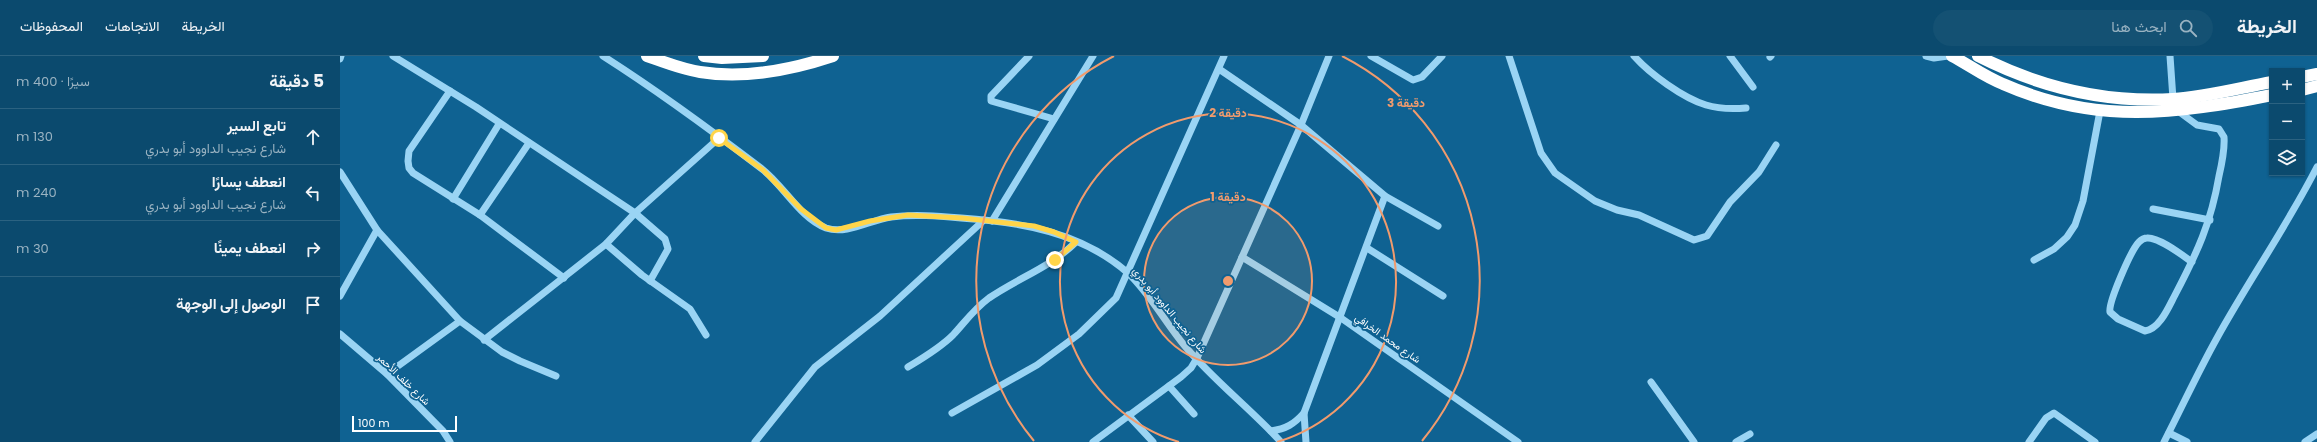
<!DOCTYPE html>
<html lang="ar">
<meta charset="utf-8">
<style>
:root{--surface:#0b4a6e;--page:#145173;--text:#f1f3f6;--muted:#9ab3c2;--line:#2b6281}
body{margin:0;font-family:Poppins,Vazirmatn,sans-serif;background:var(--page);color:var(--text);direction:rtl}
.controls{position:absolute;right:12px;top:12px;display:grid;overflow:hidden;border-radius:0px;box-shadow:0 1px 3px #0004}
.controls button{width:36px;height:36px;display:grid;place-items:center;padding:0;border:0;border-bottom:1px solid var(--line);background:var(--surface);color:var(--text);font:20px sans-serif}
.scale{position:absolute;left:12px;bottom:10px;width:105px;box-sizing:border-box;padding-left:4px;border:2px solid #fff;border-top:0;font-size:11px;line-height:14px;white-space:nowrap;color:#fff;-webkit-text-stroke:3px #0f6292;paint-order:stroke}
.stop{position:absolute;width:12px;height:12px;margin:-9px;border:3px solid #ffd54a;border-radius:50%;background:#fff}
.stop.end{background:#ffd54a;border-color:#fff;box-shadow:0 1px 4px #0008}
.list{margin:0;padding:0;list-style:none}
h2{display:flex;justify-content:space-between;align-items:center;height:52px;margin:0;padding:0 16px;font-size:17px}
h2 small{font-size:13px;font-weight:400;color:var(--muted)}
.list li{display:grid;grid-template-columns:26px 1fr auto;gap:12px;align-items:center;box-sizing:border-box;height:56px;padding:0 16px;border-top:1px solid var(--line)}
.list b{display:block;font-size:15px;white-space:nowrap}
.list p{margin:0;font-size:13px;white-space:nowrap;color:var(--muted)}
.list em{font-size:13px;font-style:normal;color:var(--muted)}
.icon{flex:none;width:22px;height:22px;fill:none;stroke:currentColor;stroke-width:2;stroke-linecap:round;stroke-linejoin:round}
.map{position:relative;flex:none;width:1977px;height:386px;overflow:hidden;direction:ltr}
header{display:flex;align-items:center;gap:24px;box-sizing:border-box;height:56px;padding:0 20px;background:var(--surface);border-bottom:1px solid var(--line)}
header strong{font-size:19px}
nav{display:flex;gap:22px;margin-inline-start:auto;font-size:14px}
.search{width:280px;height:36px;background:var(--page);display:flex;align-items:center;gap:10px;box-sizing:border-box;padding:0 14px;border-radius:22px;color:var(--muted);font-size:15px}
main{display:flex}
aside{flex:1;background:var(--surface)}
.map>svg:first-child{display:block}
</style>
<header>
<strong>الخريطة</strong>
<div class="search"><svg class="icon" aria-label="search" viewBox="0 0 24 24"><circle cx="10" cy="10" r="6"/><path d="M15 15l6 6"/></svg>ابحث هنا</div>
<nav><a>الخريطة</a><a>الاتجاهات</a><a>المحفوظات</a></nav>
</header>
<main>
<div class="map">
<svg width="1977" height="386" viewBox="0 0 1977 386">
<rect width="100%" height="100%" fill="#0f6292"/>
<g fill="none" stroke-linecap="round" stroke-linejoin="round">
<g stroke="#9ad4f4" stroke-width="7">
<path d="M53,0L136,51L295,157L325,183L328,193L310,225"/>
<path d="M263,0C318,35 371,74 422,113C444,130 460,162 486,172C507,179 530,164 551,161C574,158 598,160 621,162C681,166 741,176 788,217C810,238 825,266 844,289C873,324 910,352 941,386"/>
<path d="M689,0L651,40V45L714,63"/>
<path d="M1031,0L1073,24L1082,21L1102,0"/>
<path d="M1169,0L1201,97L1215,117L1255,145L1277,154L1299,159L1354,184L1367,180L1390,146L1419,116L1436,89"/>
<path d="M1294,0C1310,18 1343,42 1366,49C1379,53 1393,53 1406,52"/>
<path d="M1390,0L1413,31"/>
<path d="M1586,0L1594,2L1608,0"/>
<path d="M1830,0L1833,43"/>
<path d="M1430,1L1431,0"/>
<path d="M0,3L1,0"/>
<path d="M879,13L961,69L1045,140L1098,170"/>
<path d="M110,35L69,95L68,105L69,112L73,117L140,159L224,222"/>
<path d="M1838,55L1857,69L1879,73L1884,81C1885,94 1882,107 1879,120C1871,167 1857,197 1835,239C1829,250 1820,273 1805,275L1778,263L1770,256C1768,247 1791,194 1799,186C1801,184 1804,182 1807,182C1819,181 1842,199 1852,206"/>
<path d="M0,116L37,174L120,265L162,296L180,305L216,320"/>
<path d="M113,143L159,68"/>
<path d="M1813,153L1870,164"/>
<path d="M140,159L189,87"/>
<path d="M652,165L753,0"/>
<path d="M266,188L302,219L350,253L366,279"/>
<path d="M1027,192L1103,240"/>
<path d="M902,201L1001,262L1178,386"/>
<path d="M1694,204L1714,193L1727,181L1735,169L1743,145L1760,55"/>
<path d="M0,240L37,174"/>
<path d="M0,278L47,318L103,375L110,386"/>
<path d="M144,284L266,188L295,157L379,82"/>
<path d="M568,311C583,302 600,292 613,279C625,266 634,253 649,242C678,222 711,211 736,186"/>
<path d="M47,318L120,265"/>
<path d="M1311,326L1354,386"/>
<path d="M829,330L854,358"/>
<path d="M612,357L697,309L739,278L776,242L884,0"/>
<path d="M788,359L813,386"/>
<path d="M931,375C946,373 954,368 964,357"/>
<path d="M1829,377L1847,386"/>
<path d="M415,386L475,311L540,260L644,164"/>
<path d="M753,386L841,321L851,312L857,302L961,69L989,0"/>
<path d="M966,386L964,357L1045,140"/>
<path d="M1396,386L1410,378"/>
<path d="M1689,386L1706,362L1714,357L1755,386"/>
<path d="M1824,386C1842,351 1858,316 1877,282C1909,224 1947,170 1977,111"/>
<path d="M1965,386L1977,378"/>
</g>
<g stroke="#fff" stroke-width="12">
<path d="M307,0C324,6 341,13 360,16C403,23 451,14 493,0"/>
<path d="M364,0L382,2L423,0"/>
<path d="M1612,0C1629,9 1645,21 1663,28C1756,69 1836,58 1932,39"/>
<path d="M1638,0C1699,31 1764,47 1833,43C1866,41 1899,32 1932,26"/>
<path d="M1962,21L1977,18"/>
<path d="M1962,34L1977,30"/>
</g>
</g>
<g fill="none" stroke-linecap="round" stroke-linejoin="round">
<path stroke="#ffd54a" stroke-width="5" d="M379,82L423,114L461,153L486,172L496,174L530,165L568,159L622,162L694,170L714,176L736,186L715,204"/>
</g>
<circle cx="888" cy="225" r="84" fill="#f19b6d" fill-opacity=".12"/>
<g fill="none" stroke="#f19b6d" stroke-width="2">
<circle cx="888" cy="225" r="84"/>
<path d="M839 386A168 168 0 1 1 937 386"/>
<path d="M694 385A252 252 0 0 1 774 0M1002 0A252 252 0 0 1 1082 385"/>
</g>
<g text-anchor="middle" stroke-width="3.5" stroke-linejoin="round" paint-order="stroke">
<g font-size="10" fill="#fff" stroke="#0f6292">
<text transform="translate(830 254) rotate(50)" y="4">شارع نجيب الداوود أبو بدري</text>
<text transform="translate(1048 282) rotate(35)" y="4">شارع محمد الخرافي</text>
<text transform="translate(64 323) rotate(44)" y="4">شارع خلف الأحمر</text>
</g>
</g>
<circle cx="888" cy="225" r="6" fill="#f19b6d" stroke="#0f6292" stroke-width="2"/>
<g font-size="12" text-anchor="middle" font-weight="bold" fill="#f19b6d" stroke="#0f6292" stroke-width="3.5" stroke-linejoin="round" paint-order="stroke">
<text x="1066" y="51">3 دقيقة</text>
<text x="888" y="61">2 دقيقة</text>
<text x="888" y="145">1 دقيقة</text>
</g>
</svg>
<div class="controls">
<button>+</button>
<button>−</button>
<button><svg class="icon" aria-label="layers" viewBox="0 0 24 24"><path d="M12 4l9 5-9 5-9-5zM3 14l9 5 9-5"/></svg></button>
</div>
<div class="scale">100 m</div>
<div class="stop" style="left:379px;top:82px"></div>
<div class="stop end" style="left:715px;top:204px"></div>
</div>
<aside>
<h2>5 دقيقة<small>سيرًا · 400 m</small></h2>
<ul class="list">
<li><svg class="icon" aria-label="ahead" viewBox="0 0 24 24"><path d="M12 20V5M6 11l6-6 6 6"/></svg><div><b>تابع السير</b><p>شارع نجيب الداوود أبو بدري</p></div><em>130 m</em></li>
<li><svg class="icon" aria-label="left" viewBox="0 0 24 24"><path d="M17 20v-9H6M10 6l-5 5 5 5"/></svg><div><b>انعطف يسارًا</b><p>شارع نجيب الداوود أبو بدري</p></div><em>240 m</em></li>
<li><svg class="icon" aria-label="right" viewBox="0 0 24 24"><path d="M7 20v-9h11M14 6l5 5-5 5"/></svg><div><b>انعطف يمينًا</b></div><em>30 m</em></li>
<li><svg class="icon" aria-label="arrive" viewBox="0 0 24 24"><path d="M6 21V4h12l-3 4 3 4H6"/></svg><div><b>الوصول إلى الوجهة</b></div></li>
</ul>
</aside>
</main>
